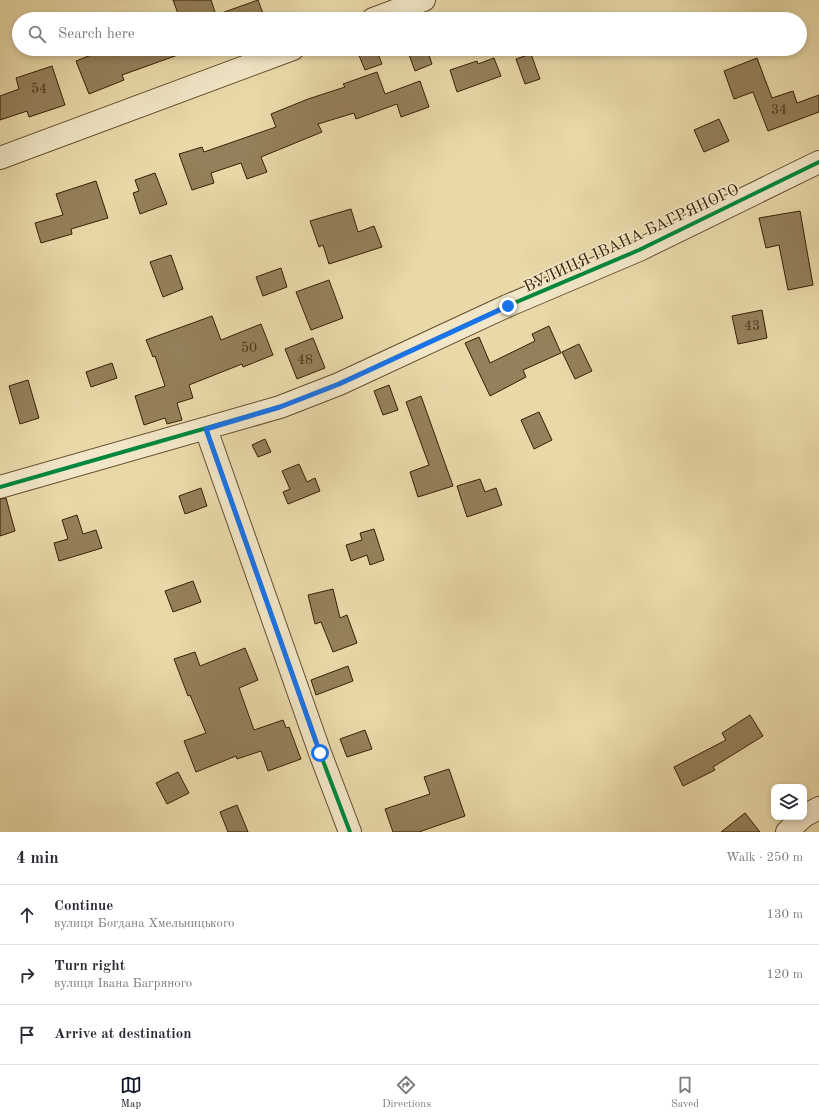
<!DOCTYPE html>
<meta charset="utf-8">
<style>
:root{--surface:#fff;--page:#f7f7f7;--text:#2b2b33;--muted:#7c7c81;--line:#e1e1e2;--accent:#111827}
body{margin:0;font-family:"Old Standard TT",serif;background:var(--page);color:var(--text)}
.controls{position:absolute;right:12px;bottom:12px;display:grid;overflow:hidden;border-radius:8px;box-shadow:0 2px 6px #0003}
.controls button{width:36px;height:36px;display:grid;place-items:center;padding:0;border:0;border-bottom:1px solid var(--line);background:var(--surface);color:var(--text);font:20px sans-serif}
.stop{position:absolute;width:12px;height:12px;margin:-9px;border:3px solid #1a73e8;border-radius:50%;background:#fff}
.stop.end{background:#1a73e8;border-color:#fff;box-shadow:0 1px 4px #0008}
.list{margin:0;padding:0;list-style:none}
h2{display:flex;justify-content:space-between;align-items:center;height:52px;margin:0;padding:0 16px;font-size:17px}
h2 small{font-size:13px;font-weight:400;color:var(--muted)}
.list li{display:grid;grid-template-columns:26px 1fr auto;gap:12px;align-items:center;box-sizing:border-box;height:60px;padding:0 16px;border-top:1px solid var(--line)}
.list b{display:block;font-size:15px;white-space:nowrap}
.list p{margin:0;font-size:13px;white-space:nowrap;color:var(--muted)}
.list em{font-size:13px;font-style:normal;color:var(--muted)}
.icon{flex:none;width:22px;height:22px;fill:none;stroke:currentColor;stroke-width:2;stroke-linecap:round;stroke-linejoin:round}
.map{position:relative;flex:none;width:819px;height:832px;overflow:hidden}
.search{position:absolute;background:var(--surface);box-shadow:0 2px 6px #0003;left:12px;right:12px;top:12px;height:44px;display:flex;align-items:center;gap:10px;box-sizing:border-box;padding:0 14px;border-radius:22px;color:var(--muted);font-size:15px}
.sheet{height:232px;background:var(--surface)}
nav{display:flex;justify-content:space-around;align-items:center;box-sizing:border-box;height:56px;border-top:1px solid var(--line);background:var(--surface);font-size:11px;color:var(--muted)}
nav a{display:grid;justify-items:center;gap:2px}
nav .on{color:var(--accent)}
.map>svg:first-child{display:block}
</style>
<div class="map">
<svg width="819" height="832" viewBox="0 0 819 832">
<rect width="100%" height="100%" fill="#e9d9a9"/>
<filter id="stains"><feTurbulence type="fractalNoise" baseFrequency=".005" numOctaves="4"/><feColorMatrix values="0 0 0 0 .2 0 0 0 0 .09 0 0 0 0 .02 0 0 0 .5 -.17"/></filter>
<radialGradient id="worn" r=".72"><stop offset=".6" stop-color="#630" stop-opacity="0"/><stop offset="1" stop-color="#630" stop-opacity=".3"/></radialGradient>
<g fill="#94805a" stroke="#371f04">
<path d="M173,0H211L216,15L258,0L265,19H180Z"/>
<path d="M106,49H188L189,51L122,75L124,80L89,94L76,61Z"/>
<path d="M369,49H376L382,64L365,70L358,53Z"/>
<path d="M407,49H427L432,64L415,71Z"/>
<path d="M531,54L540,79L525,84L516,59Z"/>
<path d="M494,58L501,76L457,92L450,70L477,61L478,64Z"/>
<path d="M757,58L772,98L793,91L797,103L819,95V112L768,131L753,92L734,99L724,71Z"/>
<path d="M52,66L65,105L29,117L27,111L0,120V96L19,89L16,78Z"/>
<path d="M377,72L385,94L420,81L429,107L401,117L397,104L356,119L354,113L318,124L322,132L261,157L267,172L247,179L241,163L211,173L214,183L192,190L179,154L202,147L204,152L276,127L271,114L308,99L345,87L343,84Z"/>
<path d="M719,119L729,141L704,152L694,130Z"/>
<path d="M155,173L167,204L140,214L133,193L139,191L135,180Z"/>
<path d="M96,181L108,218L71,229L72,234L41,243L35,223L63,215L56,194Z"/>
<path d="M351,209L358,232L374,226L382,247L329,264L323,245L319,247L310,221Z"/>
<path d="M800,211L813,285L788,290L779,245L766,248L759,218Z"/>
<path d="M171,255L183,289L163,297L150,262Z"/>
<path d="M281,268L287,287L263,296L256,277Z"/>
<path d="M329,280L343,318L311,330L296,292Z"/>
<path d="M762,310L767,338L738,344L732,316Z"/>
<path d="M212,316L221,340L261,324L273,355L243,367L242,364L189,385L193,398L177,403L182,420L167,424L165,418L144,425L135,396L165,386L155,356L153,357L146,340Z"/>
<path d="M549,326L561,353L523,370L526,377L490,396L465,343L479,337L490,363L535,341L532,334Z"/>
<path d="M313,338L325,368L297,379L285,349Z"/>
<path d="M579,344L592,371L575,379L562,352Z"/>
<path d="M112,363L117,378L91,387L86,372Z"/>
<path d="M28,380L39,418L20,424L9,386Z"/>
<path d="M389,385L398,410L383,415L374,391Z"/>
<path d="M421,396L453,486L418,497L410,472L429,465L406,402Z"/>
<path d="M539,412L552,440L534,449L521,420Z"/>
<path d="M265,439L271,452L258,457L252,445Z"/>
<path d="M299,464L307,482L315,478L320,491L288,504L283,492L290,489L282,471Z"/>
<path d="M480,479L485,492L496,488L502,505L467,517L457,486Z"/>
<path d="M201,488L207,506L185,514L179,496Z"/>
<path d="M6,498L15,531L0,536V499Z"/>
<path d="M77,515L83,534L96,530L102,548L59,561L54,543L68,539L62,520Z"/>
<path d="M374,529L384,560L370,565L367,555L351,561L346,545L362,540L360,533Z"/>
<path d="M193,581L201,602L173,612L165,591Z"/>
<path d="M333,589L340,618L347,615L357,643L333,652L321,622L315,624L308,595Z"/>
<path d="M245,648L258,680L239,688L254,730L283,720L286,728L289,727L301,759L268,771L261,751L237,759L236,756L196,772L184,741L206,733L190,695L188,696L174,659L195,652L200,666Z"/>
<path d="M348,666L353,681L316,695L311,680Z"/>
<path d="M750,715L763,736L713,767L715,770L683,786L674,767L726,740L722,733Z"/>
<path d="M365,730L372,749L347,757L340,739Z"/>
<path d="M449,769L465,816L419,832H393L385,809L430,794L424,777Z"/>
<path d="M178,772L189,793L167,804L156,783Z"/>
<path d="M237,805L248,832H228L220,812Z"/>
<path d="M745,813L760,832H721Z"/>
</g>
<g fill="none" stroke-linecap="round" stroke-linejoin="round">
<defs>
<g id="minor">
<path d="M373,19L424,0"/>
<path d="M0,158L293,49"/>
<path d="M206,429L320,753L350,832"/>
<path d="M0,487L280,407L339,384L507,306L639,250L819,162"/>
<path d="M804,816L819,808"/>
<path d="M787,832L803,817"/>
</g>
</defs>
<use href="#minor" stroke="#644e2d" stroke-width="24"/>
<use href="#minor" stroke="#f1e6c7" stroke-width="22"/>
<defs>
<g id="cycleway">
<path d="M206,429L320,753L350,832"/>
<path d="M0,487L280,407L339,384L507,306L639,250L819,162"/>
</g>
</defs>
<use href="#cycleway" stroke="#f1e6c7" stroke-width="6"/>
<use href="#cycleway" stroke="#00873e" stroke-width="4"/>
</g>
<g fill="none" stroke-linecap="round" stroke-linejoin="round">
<path stroke="#1a73e8" stroke-width="5" d="M320,753L206,429L280,407L339,384L508,306"/>
</g>
<g text-anchor="middle" stroke-width="3.5" stroke-linejoin="round" paint-order="stroke">
<g font-size="14" fill="#4e371a">
<text x="39" y="93">54</text>
<text x="779" y="114">34</text>
<text x="752" y="330">43</text>
<text x="249" y="352">50</text>
<text x="305" y="364">48</text>
</g>
<g font-size="16" fill="#371f04" stroke="#f1e6c7">
<text transform="translate(631 237) rotate(-25)" y="6">ВУЛИЦЯ ІВАНА БАГРЯНОГО</text>
</g>
</g>
<rect width="100%" height="100%" filter="url(#stains)"/>
<rect width="100%" height="100%" fill="url(#worn)"/>
</svg>
<div class="controls">
<button><svg class="icon" aria-label="layers" viewBox="0 0 24 24"><path d="M12 4l9 5-9 5-9-5zM3 14l9 5 9-5"/></svg></button>
</div>
<div class="stop" style="left:320px;top:753px"></div>
<div class="stop end" style="left:508px;top:306px"></div>
<div class="search"><svg class="icon" aria-label="search" viewBox="0 0 24 24"><circle cx="10" cy="10" r="6"/><path d="M15 15l6 6"/></svg>Search here</div>
</div>
<section class="sheet">
<h2>4 min<small>Walk · 250 m</small></h2>
<ul class="list">
<li><svg class="icon" aria-label="ahead" viewBox="0 0 24 24"><path d="M12 20V5M6 11l6-6 6 6"/></svg><div><b>Continue</b><p>вулиця Богдана Хмельницького</p></div><em>130 m</em></li>
<li><svg class="icon" aria-label="right" viewBox="0 0 24 24"><path d="M7 20v-9h11M14 6l5 5-5 5"/></svg><div><b>Turn right</b><p>вулиця Івана Багряного</p></div><em>120 m</em></li>
<li><svg class="icon" aria-label="arrive" viewBox="0 0 24 24"><path d="M6 21V4h12l-3 4 3 4H6"/></svg><div><b>Arrive at destination</b></div></li>
</ul>
</section>
<nav>
<a class="on"><svg class="icon" aria-label="map" viewBox="0 0 24 24"><path d="M3 6l6-2 6 2 6-2v14l-6 2-6-2-6 2zM9 4v14M15 6v14"/></svg>Map</a>
<a><svg class="icon" aria-label="directions" viewBox="0 0 24 24"><path d="M12 3l9 9-9 9-9-9zM9 14v-3h6M13 9l2 2-2 2"/></svg>Directions</a>
<a><svg class="icon" aria-label="saved" viewBox="0 0 24 24"><path d="M7 4h10v16l-5-4-5 4z"/></svg>Saved</a>
</nav>
